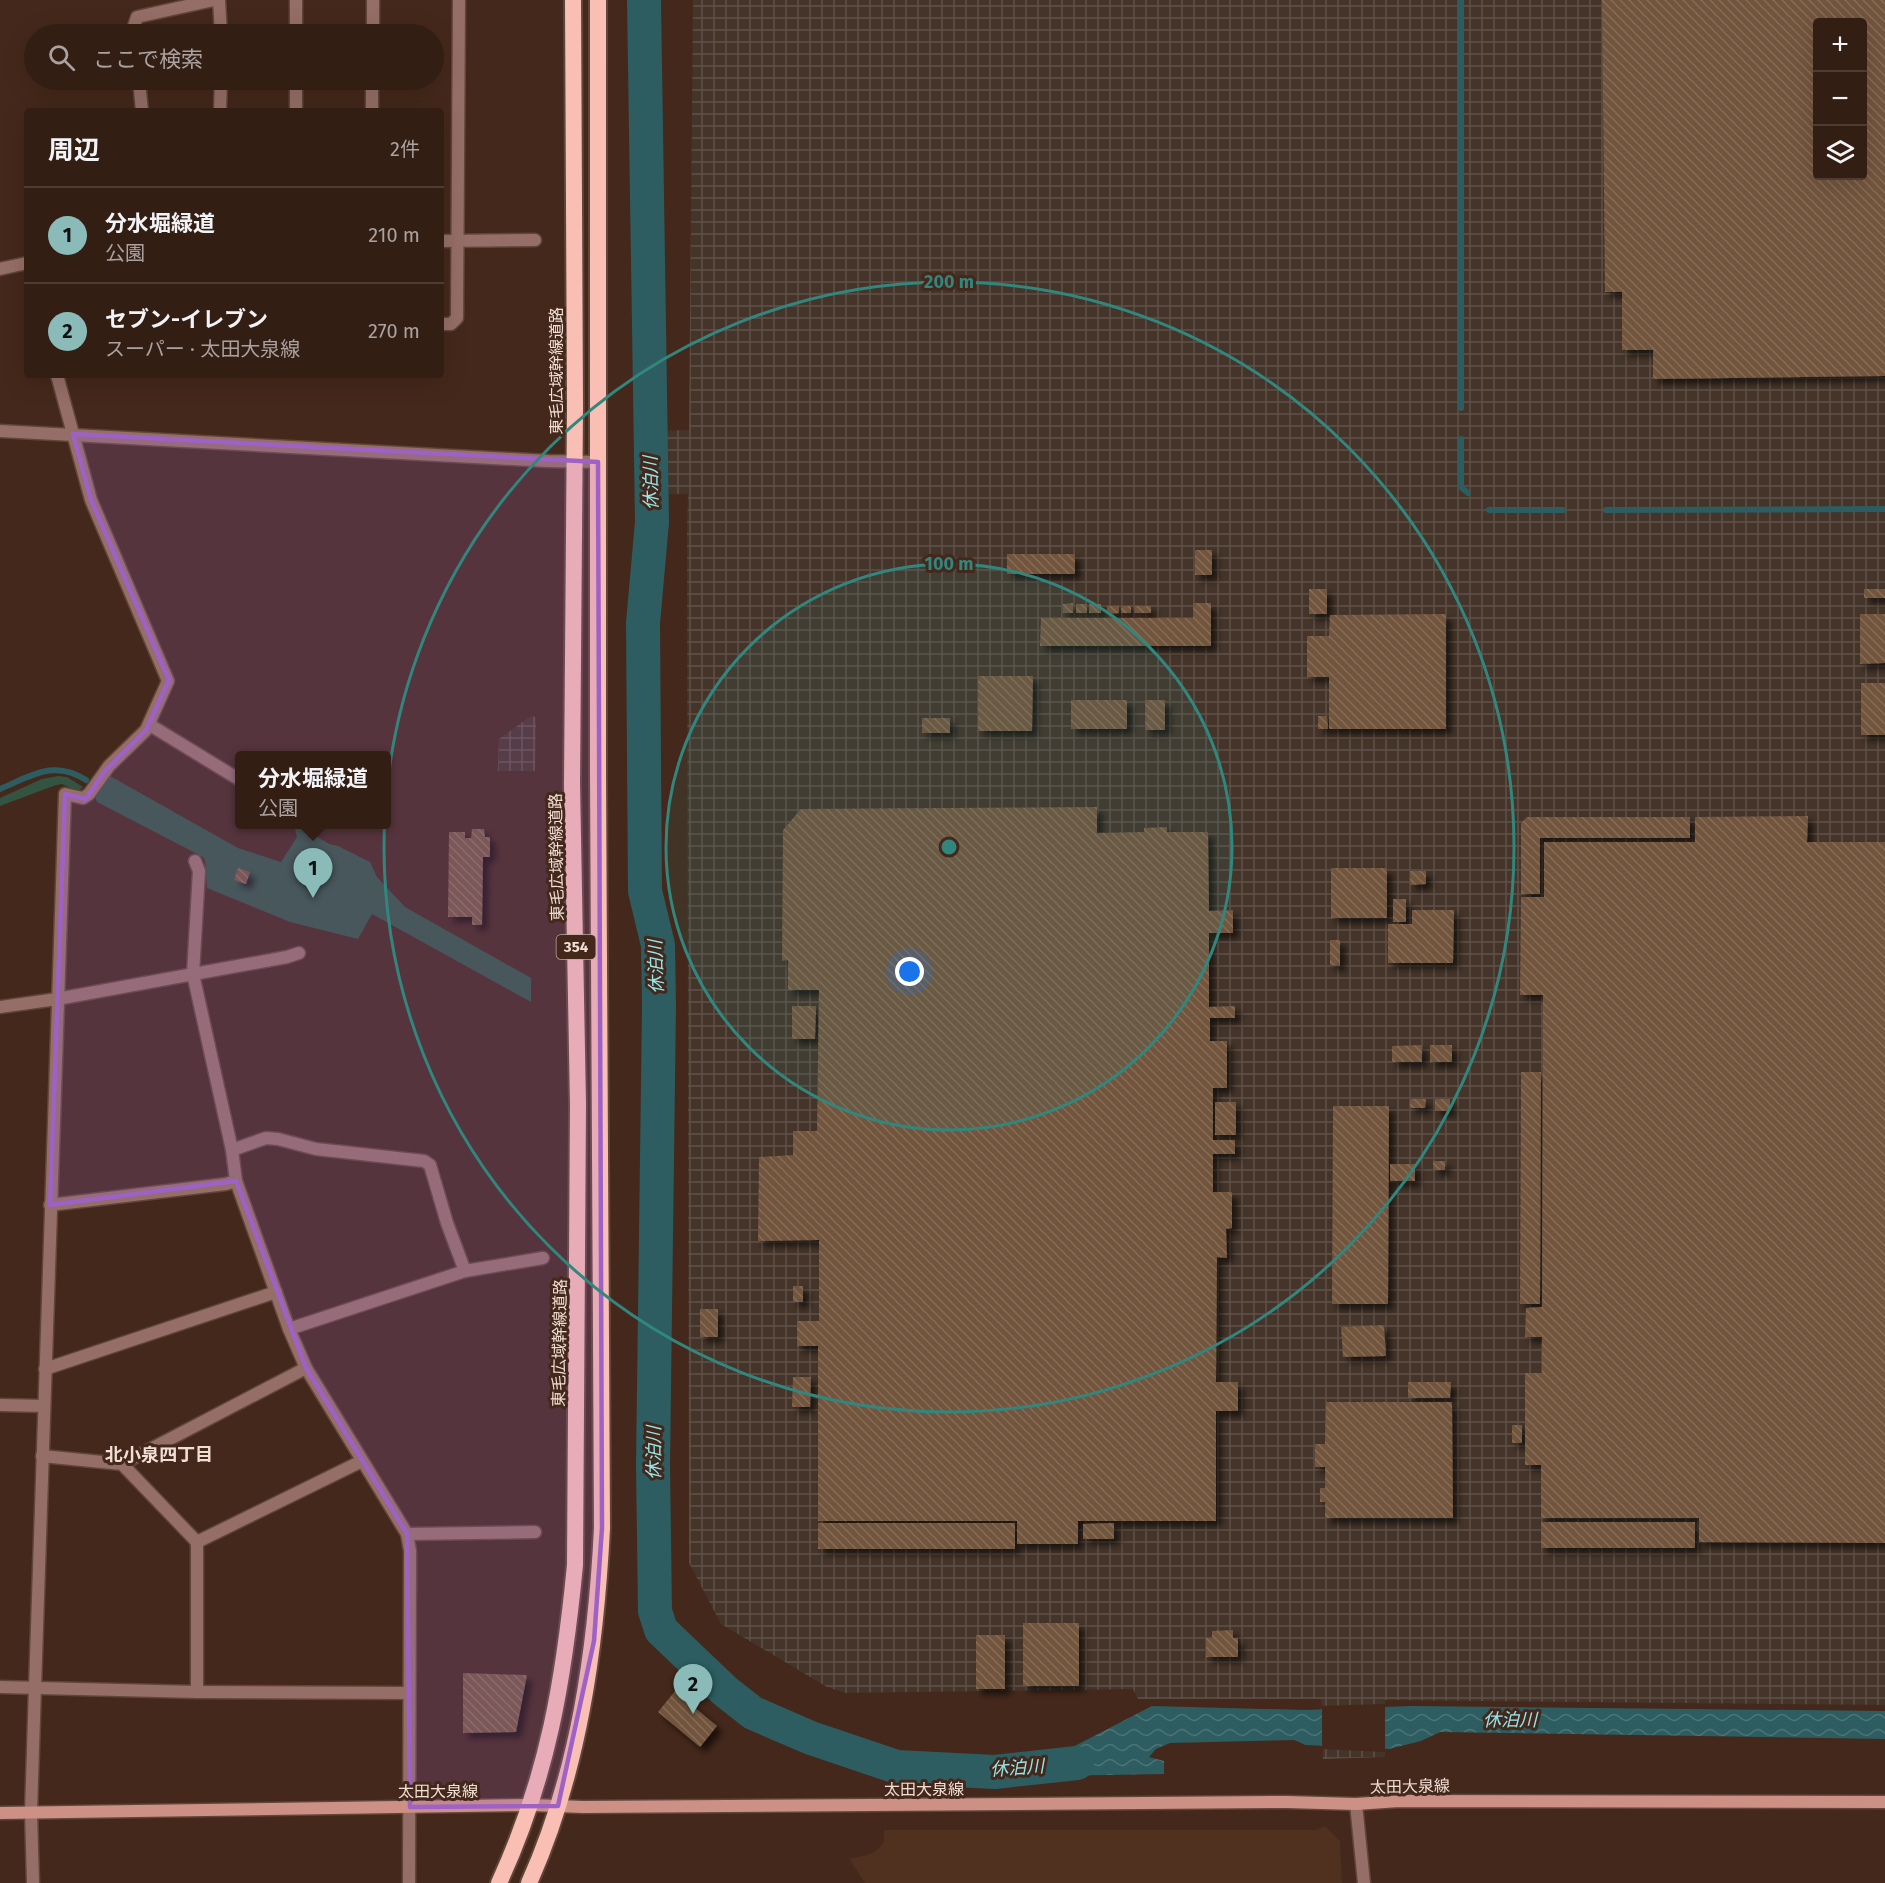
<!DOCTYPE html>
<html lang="ja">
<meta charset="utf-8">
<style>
:root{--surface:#331e14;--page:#3e2b22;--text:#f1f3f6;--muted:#a9a2a0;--line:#4e3c34;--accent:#8bbbb9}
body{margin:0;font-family:"Fira Sans","Noto Sans JP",sans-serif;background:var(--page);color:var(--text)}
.controls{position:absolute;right:18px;top:18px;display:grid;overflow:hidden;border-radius:6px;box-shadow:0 6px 24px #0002}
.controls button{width:54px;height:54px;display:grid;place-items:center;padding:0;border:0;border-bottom:2px solid var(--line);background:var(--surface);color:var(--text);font:30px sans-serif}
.you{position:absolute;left:910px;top:972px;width:21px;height:21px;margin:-15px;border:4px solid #fff;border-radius:50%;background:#1a73e8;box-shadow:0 0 0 9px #1a73e833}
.badge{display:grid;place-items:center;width:39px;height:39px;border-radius:50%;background:var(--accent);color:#111;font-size:20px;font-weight:700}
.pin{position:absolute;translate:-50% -50px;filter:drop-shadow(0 2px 3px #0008)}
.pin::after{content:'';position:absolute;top:32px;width:21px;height:18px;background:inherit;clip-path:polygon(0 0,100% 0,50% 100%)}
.popup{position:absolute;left:235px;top:751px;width:156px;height:78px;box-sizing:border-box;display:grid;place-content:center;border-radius:6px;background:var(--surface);filter:drop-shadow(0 2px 4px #0005);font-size:20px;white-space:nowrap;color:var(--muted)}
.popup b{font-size:22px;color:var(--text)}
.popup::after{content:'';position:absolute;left:50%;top:100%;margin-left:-12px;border:12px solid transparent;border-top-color:var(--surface)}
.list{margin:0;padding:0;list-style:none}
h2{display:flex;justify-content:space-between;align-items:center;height:78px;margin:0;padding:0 24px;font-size:26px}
h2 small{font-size:20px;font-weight:400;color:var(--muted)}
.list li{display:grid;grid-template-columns:39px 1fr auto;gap:18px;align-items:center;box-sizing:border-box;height:96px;padding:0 24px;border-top:2px solid var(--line)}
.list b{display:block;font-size:22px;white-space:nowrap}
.list p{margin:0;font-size:20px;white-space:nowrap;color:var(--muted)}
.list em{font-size:20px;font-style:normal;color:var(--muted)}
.icon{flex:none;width:33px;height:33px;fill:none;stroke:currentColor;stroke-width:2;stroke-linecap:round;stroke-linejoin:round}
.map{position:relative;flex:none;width:1885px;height:1883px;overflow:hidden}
.search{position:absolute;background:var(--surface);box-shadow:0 6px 24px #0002;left:24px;top:24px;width:420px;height:66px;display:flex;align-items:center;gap:15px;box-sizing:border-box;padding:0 21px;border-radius:33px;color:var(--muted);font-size:22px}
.panel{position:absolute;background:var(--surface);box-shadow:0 6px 24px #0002;left:24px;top:108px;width:420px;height:270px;border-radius:6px}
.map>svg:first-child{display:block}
</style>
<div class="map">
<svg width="1885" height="1883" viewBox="0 0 1885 1883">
<defs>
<pattern id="industrial-grid" width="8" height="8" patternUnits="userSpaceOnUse" patternTransform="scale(1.5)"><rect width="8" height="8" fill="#443429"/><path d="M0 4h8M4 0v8" fill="none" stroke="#5f5147"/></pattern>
<pattern id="water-waves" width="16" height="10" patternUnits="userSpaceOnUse" patternTransform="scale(1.5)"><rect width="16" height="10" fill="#2d5d60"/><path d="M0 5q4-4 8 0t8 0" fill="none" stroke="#4c7476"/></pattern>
<pattern id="building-back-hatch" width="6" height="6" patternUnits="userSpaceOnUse" patternTransform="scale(1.5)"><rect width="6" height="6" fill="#72543e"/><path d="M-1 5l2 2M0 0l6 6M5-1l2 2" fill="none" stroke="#876c59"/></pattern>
<filter id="shadow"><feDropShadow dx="5.5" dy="5.5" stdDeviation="3" flood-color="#0009"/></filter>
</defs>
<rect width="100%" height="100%" fill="#44281b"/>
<path fill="#50301f" d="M1325,1826L1340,1841L1342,1883H865L849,1859L867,1855L876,1851L884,1842V1830H1316Z"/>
<g fill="url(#industrial-grid)" fill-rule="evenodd">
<path d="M693,0H1885V1705L1385,1700V1757L1323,1759L1321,1699H1138L1133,1689L845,1693L827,1687L721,1624L689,1563L687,532L688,494L637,495V431L689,430ZM1818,22H1862V176H1818Z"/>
<path d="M531,716L536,717L535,771H498L499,739Z"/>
</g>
<g fill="#335441">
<path d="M58,776L67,777L83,787L78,791L62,784L56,785L0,806V798L42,779Z"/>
<path d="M110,776L238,848L281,862L297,837L294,825H299L329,844L338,846L370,862L377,877L405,907L531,978V1002L372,914L358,939L290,922L207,888L205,860L203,857L97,802L95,796L97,791Z"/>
</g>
<path fill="url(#water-waves)" d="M1152,1706L1305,1710L1411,1706L1885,1711V1739L1440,1732L1421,1741L1389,1749L1306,1745L1294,1740L1170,1743L1156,1749L1149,1757L1164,1761V1774L1044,1776L1032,1768Z"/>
<path fill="#44281b" d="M1385,1704V1752L1322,1749V1706Z"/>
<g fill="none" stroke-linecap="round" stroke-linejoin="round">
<g stroke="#2d5d60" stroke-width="6">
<path d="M1461,0V408"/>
<path d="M1461,439V487L1468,493"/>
<path d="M1489,510H1563"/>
<path d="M1606,510L1885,509"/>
<path d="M0,789C31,776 54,759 86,780"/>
</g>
<path stroke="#2d5d60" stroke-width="34" d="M644,0L652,522L643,623L645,891L658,945L659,1005L653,1465L655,1611L661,1630L725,1691L753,1713L811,1738L897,1767L995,1772L1077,1763"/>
</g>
<g fill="url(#building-back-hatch)" fill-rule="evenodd" filter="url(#shadow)">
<path d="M1602,0H1885V376L1653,379V350H1622V292H1605ZM1818,22H1862V176H1818Z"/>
<rect x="1195" y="550" width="17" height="25"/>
<rect x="1007" y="554" width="68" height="20"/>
<rect x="1309" y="589" width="18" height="25"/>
<rect x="1864" y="589" width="21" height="9"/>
<path d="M1073,603V613H1063V604Z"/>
<path d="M1193,603H1211V646H1040L1041,618H1193Z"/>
<rect x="1076" y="604" width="11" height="9"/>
<rect x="1089" y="604" width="12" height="9"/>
<path d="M1107,606H1119V613L1107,614Z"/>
<rect x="1121" y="606" width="10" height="7"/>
<path d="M1134,606H1151V613H1135Z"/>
<path d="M1446,614V729H1329V677H1307V636H1329L1330,615Z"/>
<path d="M1860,614H1885V663L1860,664Z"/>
<path d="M978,676H1033L1032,731H978Z"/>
<rect x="1861" y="683" width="24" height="52"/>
<rect x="1071" y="700" width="56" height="29"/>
<rect x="1145" y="700" width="20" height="30"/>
<path d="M1318,716H1327L1328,729H1318Z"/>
<rect x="922" y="718" width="28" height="15"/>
<path d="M1097,807V833L1144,832V828L1167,827V832H1208L1209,911L1233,910V933H1209V1007L1235,1006V1018H1210V1041H1227V1088H1213V1140H1235V1154H1213V1192H1232V1228L1226,1229L1227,1258L1217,1257L1216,1382H1238V1411H1216V1521H1078V1544H1017V1521H818V1346H797V1321H819V1240L758,1241L759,1157L793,1155V1131H817L819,990H788V960L782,961L783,830L801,809Z"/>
<path d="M1808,816L1807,842H1885V1543L1699,1542V1518H1541V1465H1525V1373H1542V1337H1525L1526,1308L1542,1307L1543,995H1520L1521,897H1544V842H1695V817Z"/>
<path d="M1527,817H1690V838H1540V894H1521V823Z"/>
<path d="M472,829H484L485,837H490V857H483L482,925H472V917H448L449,832H465V838H471Z"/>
<path d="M238,868L250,872L246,884L234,880Z"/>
<rect x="1331" y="868" width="56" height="50"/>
<path d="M1410,871H1426V884L1410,885Z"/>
<rect x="1393" y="899" width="13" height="23"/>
<path d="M1412,910H1454L1453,963H1388V924H1412Z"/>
<path d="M1330,940H1340V966L1330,965Z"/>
<path d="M792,1006H816L815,1039H792Z"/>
<path d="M1422,1045V1062H1392V1046Z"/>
<rect x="1430" y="1045" width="22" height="17"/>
<path d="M1521,1072H1541L1540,1304H1520Z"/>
<path d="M1410,1099H1426L1425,1108H1410Z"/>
<rect x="1435" y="1099" width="15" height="12"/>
<rect x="1215" y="1102" width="21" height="33"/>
<path d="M1333,1106H1389L1388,1304H1332Z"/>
<rect x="1433" y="1161" width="12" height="9"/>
<rect x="1390" y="1164" width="25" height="17"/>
<rect x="793" y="1286" width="10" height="16"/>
<rect x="700" y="1309" width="18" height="28"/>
<path d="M1384,1325L1386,1356L1343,1357L1341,1327Z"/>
<path d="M793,1377H811L810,1407H792Z"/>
<path d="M1408,1382H1451L1450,1398H1408Z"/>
<path d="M1326,1402H1452L1453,1518H1325V1502H1320V1488H1325V1467H1315V1444H1325Z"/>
<rect x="1512" y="1425" width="10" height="18"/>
<rect x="1541" y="1522" width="154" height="26"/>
<rect x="818" y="1523" width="197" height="26"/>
<path d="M1114,1523V1539H1083V1524Z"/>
<rect x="1023" y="1623" width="56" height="63"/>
<path d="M1233,1630V1638H1238V1657H1206V1638H1212V1631Z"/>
<rect x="976" y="1635" width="29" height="54"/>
<path d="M463,1673L527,1675L516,1732L463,1733Z"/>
<path d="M675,1691L717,1726L700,1747L658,1712Z"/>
</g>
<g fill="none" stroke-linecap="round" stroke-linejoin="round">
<defs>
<g id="minor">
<path d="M219,0L221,34"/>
<path d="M134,34L133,29L137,17L214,0"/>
<path d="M296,34V0"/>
<path d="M373,34V0"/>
<path d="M139,80L142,111"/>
<path d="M220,111L221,80"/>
<path d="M296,111V80"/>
<path d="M372,111V80"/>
<path d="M441,241L535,240"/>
<path d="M0,269L27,263"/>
<path d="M441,324H451L457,318L459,0"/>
<path d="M150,725L240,780"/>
<path d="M195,861L199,871L193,974L232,1150L236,1181L289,1329L306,1368L407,1534L410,1551L409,1883"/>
<path d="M0,1007L57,999L287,957L299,953"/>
<path d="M232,1150L266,1138L278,1139L316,1149L424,1161L430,1165L447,1223L465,1271"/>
<path d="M50,1205L226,1184L236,1181"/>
<path d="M289,1329L465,1271L543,1258"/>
<path d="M45,1369L276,1292"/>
<path d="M0,1405L44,1406"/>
<path d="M42,1456L122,1464L197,1542"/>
<path d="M122,1464L306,1368"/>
<path d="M407,1534L535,1532"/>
<path d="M0,1687L197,1692L408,1693"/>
<path d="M197,1692V1542L362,1461"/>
<path d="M33,1883L31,1812L35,1687L65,794L83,798L89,794L109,766L146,730L168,681L91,500L57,375"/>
</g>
<g id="tertiary">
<path d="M0,431L548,461L598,462"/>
<path d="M1356,1804L1364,1883"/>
</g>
<path id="secondary" d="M0,1813L531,1805L583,1807L1287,1802L1356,1804L1399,1801L1885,1802"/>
<g id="trunk">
<path d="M499,1883C548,1777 564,1679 575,1565L578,1104L572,784L575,408L573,0"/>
<path d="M529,1883C579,1772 596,1648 602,1528L598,773V0"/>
</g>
</defs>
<use href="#minor" stroke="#604539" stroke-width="15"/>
<use href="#tertiary" stroke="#604539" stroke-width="15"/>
<use href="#secondary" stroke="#604539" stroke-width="15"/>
<use href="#trunk" stroke="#604539" stroke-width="20"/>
<use href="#minor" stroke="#946e67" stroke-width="12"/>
<use href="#tertiary" stroke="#946e67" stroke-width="12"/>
<use href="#secondary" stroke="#cc9085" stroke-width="12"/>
<use href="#trunk" stroke="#f9beb4" stroke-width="16"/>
</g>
<path fill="#9e62c6" fill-opacity="0.2" stroke="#9e62c6" stroke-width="4.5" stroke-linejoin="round" d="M73,434L598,462L602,1528L594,1641L558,1806L410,1807L407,1534L306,1368L236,1181L50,1205L65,794L86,799L104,772L146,730L169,680L91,500Z"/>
<circle cx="949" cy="847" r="283" fill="#31867e" fill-opacity=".12"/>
<g fill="none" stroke="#31867e" stroke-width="3">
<circle cx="949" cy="847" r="283"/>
<circle cx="949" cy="847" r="565"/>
</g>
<g text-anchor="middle" stroke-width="6" stroke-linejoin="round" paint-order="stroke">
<rect fill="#44281b" stroke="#bda89e" stroke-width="1.5" x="556.5" y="935" width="39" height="24" rx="4.5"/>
<g font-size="15" font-weight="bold" fill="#f1dfd6">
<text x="576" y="952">354</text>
</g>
<g font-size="16" fill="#f1dfd6" stroke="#44281b">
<text transform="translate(556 371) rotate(-90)" y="6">東毛広域幹線道路</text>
<text transform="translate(556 857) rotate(-91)" y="6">東毛広域幹線道路</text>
<text transform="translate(559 1343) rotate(-89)" y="6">東毛広域幹線道路</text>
<text transform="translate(1410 1786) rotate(-1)" y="6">太田大泉線</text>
<text x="924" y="1795">太田大泉線</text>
<text x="438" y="1797">太田大泉線</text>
</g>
<g font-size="18" font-style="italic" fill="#94e8ed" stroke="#44281b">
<text transform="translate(651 483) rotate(-91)" y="6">休泊川</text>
<text transform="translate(656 967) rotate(-92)" y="6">休泊川</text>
<text transform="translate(654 1453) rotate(-90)" y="6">休泊川</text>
<text x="1510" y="1726">休泊川</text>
<text transform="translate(1017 1768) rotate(-4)" y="6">休泊川</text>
</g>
<g font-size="18" font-weight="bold" fill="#f1dfd6" stroke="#44281b">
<text x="159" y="1461">北小泉四丁目</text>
</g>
</g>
<circle cx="949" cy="847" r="9" fill="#31867e" stroke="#44281b" stroke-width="3"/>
<g font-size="18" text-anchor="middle" font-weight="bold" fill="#31867e" stroke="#44281b" stroke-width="6" stroke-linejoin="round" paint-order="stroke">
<text x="949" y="288">200 m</text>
<text x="949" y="570">100 m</text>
</g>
</svg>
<div class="controls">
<button>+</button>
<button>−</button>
<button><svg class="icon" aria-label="layers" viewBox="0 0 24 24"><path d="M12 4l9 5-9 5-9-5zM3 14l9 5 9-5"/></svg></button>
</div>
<div class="you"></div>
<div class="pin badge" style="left:313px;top:898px">1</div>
<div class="popup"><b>分水堀緑道</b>公園</div>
<div class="pin badge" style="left:693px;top:1714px">2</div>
<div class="search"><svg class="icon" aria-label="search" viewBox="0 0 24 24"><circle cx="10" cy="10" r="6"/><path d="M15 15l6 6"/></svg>ここで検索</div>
<section class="panel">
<h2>周辺<small>2件</small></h2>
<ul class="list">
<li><span class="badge">1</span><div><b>分水堀緑道</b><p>公園</p></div><em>210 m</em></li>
<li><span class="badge">2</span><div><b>セブン-イレブン</b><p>スーパー · 太田大泉線</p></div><em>270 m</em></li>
</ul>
</section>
</div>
